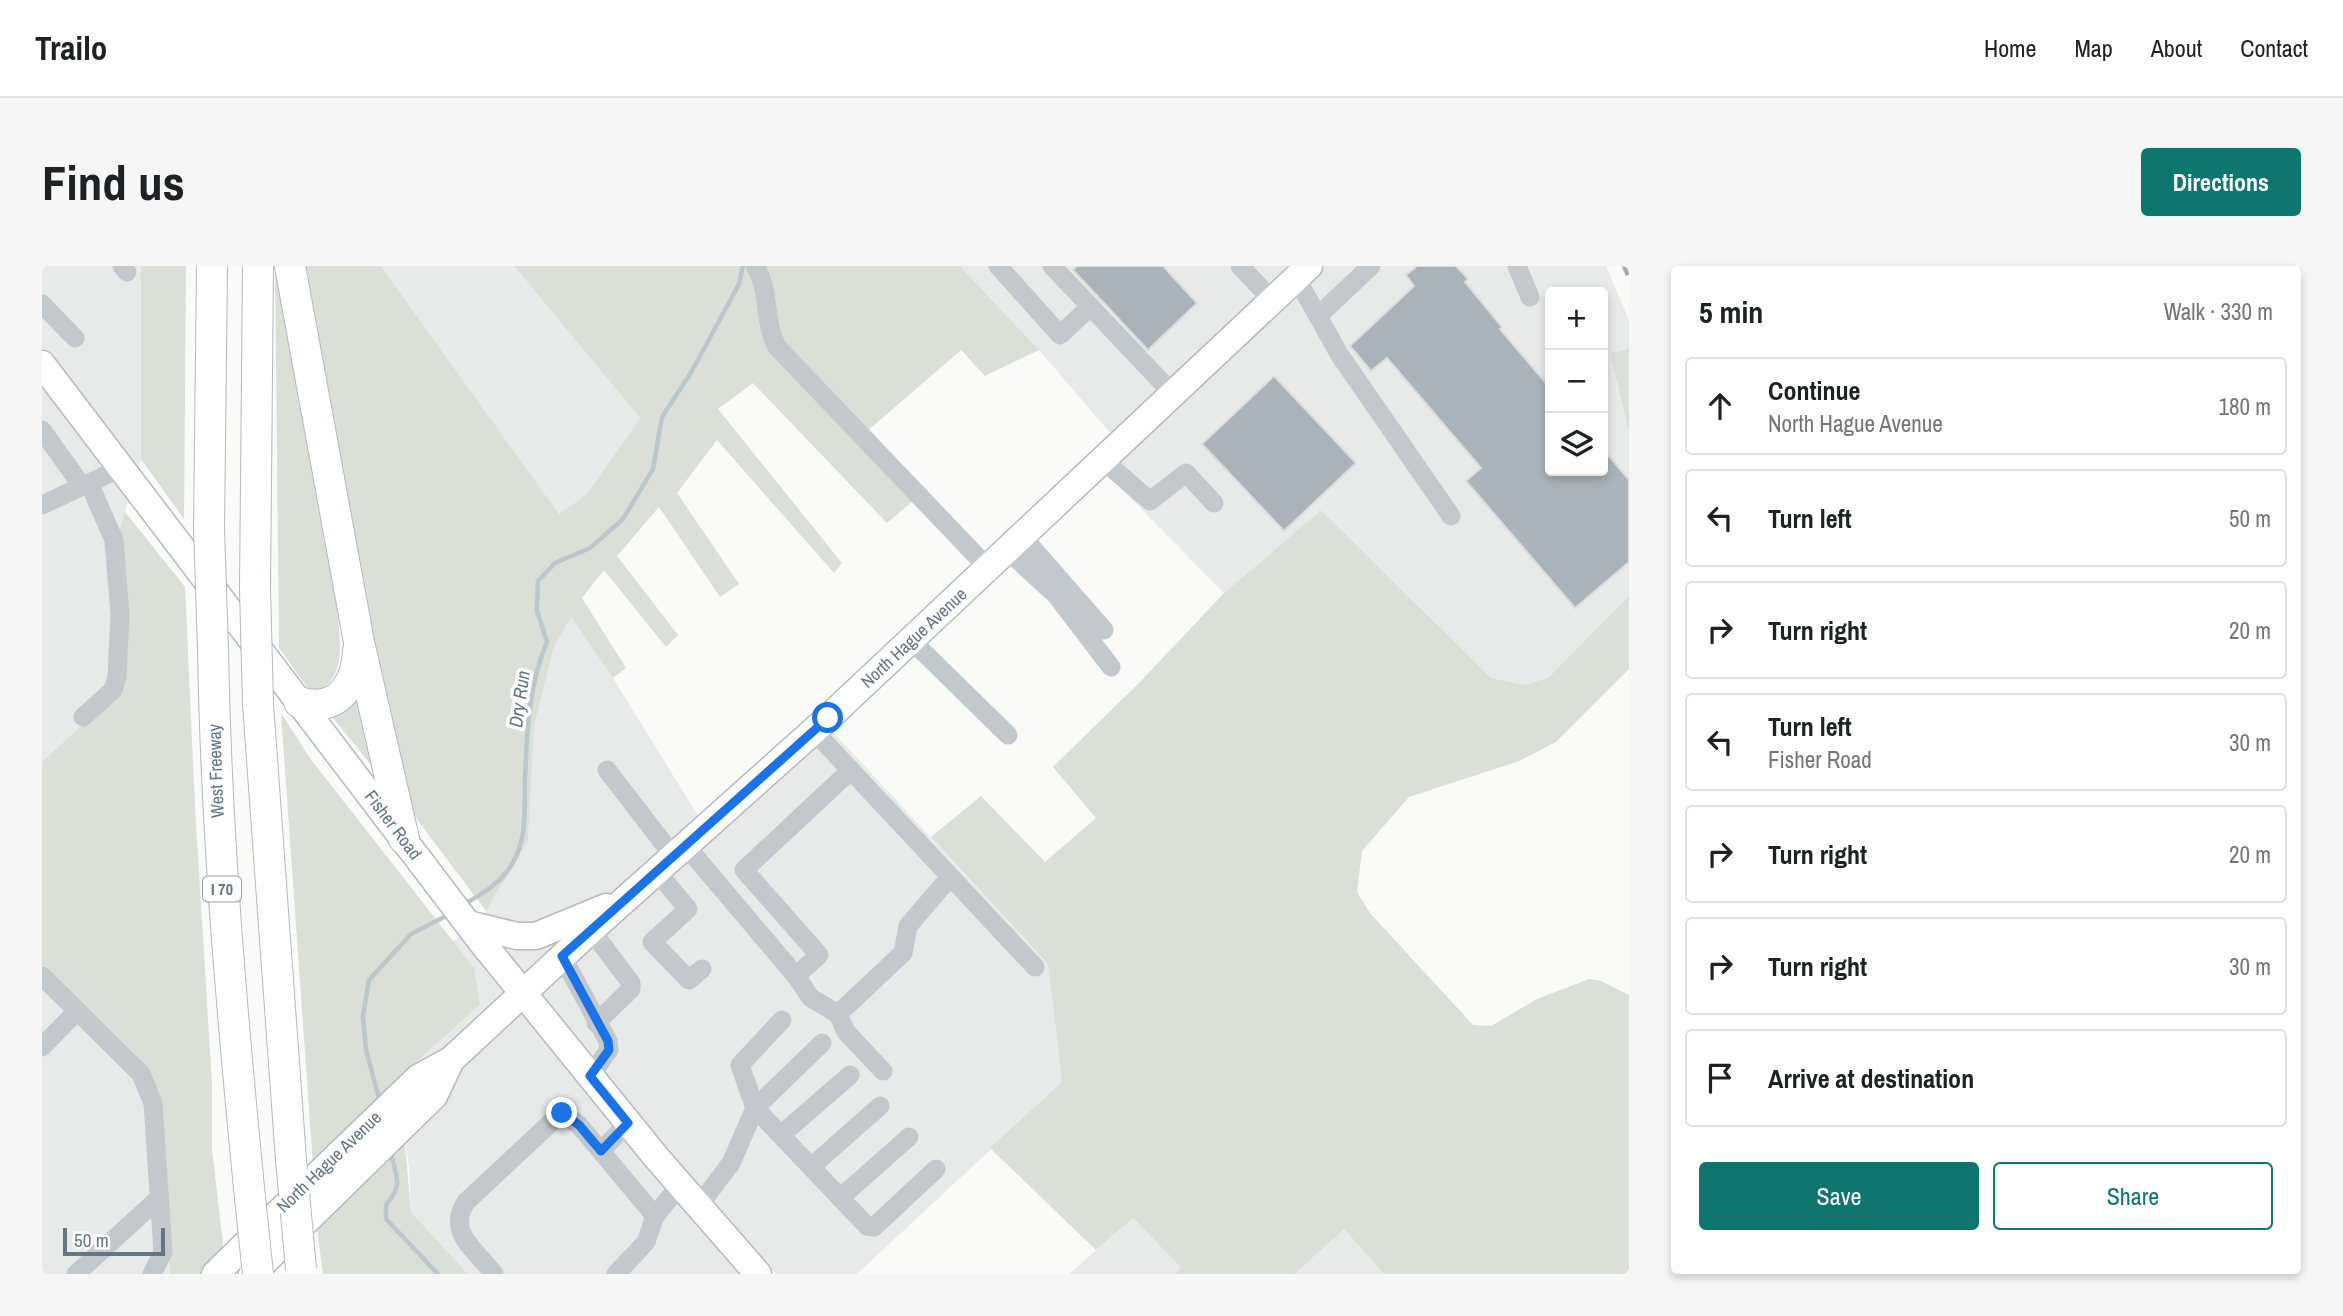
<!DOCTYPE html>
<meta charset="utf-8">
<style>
:root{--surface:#fff;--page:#f6f6f6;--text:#202124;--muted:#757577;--line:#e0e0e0;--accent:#0f766e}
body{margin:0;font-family:"Archivo Narrow",sans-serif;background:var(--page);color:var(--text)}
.controls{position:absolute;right:21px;top:21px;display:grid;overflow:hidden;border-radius:7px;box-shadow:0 4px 10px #0003}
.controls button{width:63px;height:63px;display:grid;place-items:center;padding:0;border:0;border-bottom:2px solid var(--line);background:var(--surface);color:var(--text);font:35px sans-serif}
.scale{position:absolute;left:21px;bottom:18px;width:102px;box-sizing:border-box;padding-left:7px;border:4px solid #657683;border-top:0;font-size:19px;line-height:24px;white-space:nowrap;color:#657683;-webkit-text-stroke:5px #fff;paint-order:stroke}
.stop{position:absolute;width:21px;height:21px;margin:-16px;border:5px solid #1a73e8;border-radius:50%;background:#fff}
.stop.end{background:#1a73e8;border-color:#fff;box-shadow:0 2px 7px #0008}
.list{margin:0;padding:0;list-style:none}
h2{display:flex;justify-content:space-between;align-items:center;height:91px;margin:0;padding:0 28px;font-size:30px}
h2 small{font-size:23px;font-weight:400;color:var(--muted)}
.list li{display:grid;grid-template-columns:46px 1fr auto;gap:21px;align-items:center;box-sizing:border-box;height:98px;margin:0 14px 14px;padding:0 14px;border:2px solid var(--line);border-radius:7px}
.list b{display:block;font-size:26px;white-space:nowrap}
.list p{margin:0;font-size:23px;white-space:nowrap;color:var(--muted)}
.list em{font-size:23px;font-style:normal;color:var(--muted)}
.actions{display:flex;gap:14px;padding:21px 28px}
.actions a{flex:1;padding:16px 0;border:2px solid var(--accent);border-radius:7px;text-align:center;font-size:24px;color:var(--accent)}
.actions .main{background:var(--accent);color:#fff}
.icon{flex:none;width:38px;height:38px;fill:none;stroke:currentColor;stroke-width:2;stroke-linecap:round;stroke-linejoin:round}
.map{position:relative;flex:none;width:1587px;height:1008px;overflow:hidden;border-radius:7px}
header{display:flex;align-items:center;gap:42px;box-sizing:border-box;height:98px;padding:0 35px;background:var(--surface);border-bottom:2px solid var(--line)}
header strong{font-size:33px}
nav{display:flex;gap:38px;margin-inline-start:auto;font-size:24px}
.intro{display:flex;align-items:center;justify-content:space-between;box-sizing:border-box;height:168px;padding:0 42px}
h1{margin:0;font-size:49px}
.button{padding:18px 32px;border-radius:7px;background:var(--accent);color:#fff;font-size:24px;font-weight:700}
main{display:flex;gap:42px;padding:0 42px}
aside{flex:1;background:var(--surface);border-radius:7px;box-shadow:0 4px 10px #0003}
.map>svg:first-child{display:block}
</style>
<header>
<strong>Trailo</strong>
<nav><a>Home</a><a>Map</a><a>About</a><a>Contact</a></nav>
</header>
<div class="intro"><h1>Find us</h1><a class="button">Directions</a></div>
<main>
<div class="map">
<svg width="1587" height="1008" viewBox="0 0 1587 1008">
<rect width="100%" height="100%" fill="#fafaf8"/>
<g fill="#e8e9e9" fill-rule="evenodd">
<path d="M0,0H99V193L74,276V427L0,496Z"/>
<path d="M339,0H472L598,152L545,228L517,248Z"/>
<path d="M918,0H1564L1587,54V83L1568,87L1587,166V330L1507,411L1483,419L1449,412L1279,244L1182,327L1055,198L1077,177L997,84ZM1508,26H1561V205H1508Z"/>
<path d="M529,350L571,412L658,553L777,451L1006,698L1020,817L815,1008H734L725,999L716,1008H426L369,946L367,901L355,813L438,739L432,702L410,677L444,645L486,575L492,461L512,381Z"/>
<path d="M0,700L116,827L128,1008H0Z"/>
<path d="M1091,952L1140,1001L1133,1008H1027Z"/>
<path d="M1302,963L1342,1008H1253Z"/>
</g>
<g fill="#dadfd7">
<path d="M99,0H144L142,253L99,193Z"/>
<path d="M233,0H241L294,335C297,364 309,421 268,425L237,382Z"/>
<path d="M259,0H339L517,248L545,228L598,152L472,0H918L997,84L943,110L919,84L815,174L872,234L845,257L711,117L676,143L800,297L792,307L675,174L635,227L697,318L678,331L617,241L575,290L636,369L624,381L562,304L540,332L584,402L571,412L529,351L512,381L492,461L486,575L444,645L368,544L352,491L316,285Z"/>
<path d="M1587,83V166L1568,87Z"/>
<path d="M1279,244L1449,412L1483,419L1507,411L1587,330V403L1514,476L1477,495L1367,531L1320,585L1315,626L1328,647L1431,759L1449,760L1495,733L1547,713L1559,715L1587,729V1008H1342L1302,963L1253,1008H1133L1139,1001L1091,952L1054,984L948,882L1020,816L1006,698L889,571L939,530L1003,596L1054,552L1011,501L1099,415L1182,327Z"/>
<path d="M83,246L143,321L153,541L170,818V883L182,987L160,1008H128L116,827L0,701V496L74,427V276Z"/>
<path d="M319,418L330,500L287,447Z"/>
<path d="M239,447L267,491L432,702L438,739L355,813L271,900Z"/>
<path d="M362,867L369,946L426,1008H281L275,962Z"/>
</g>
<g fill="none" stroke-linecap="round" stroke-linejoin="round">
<g stroke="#bbc7cb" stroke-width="4.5">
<path d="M421,639C440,628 459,617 470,598C486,572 482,543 483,514C485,467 486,420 505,376L495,345L496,315L513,297L548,282L581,253L611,203L620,151L650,105L697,18L701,0"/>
<path d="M337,832L324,784L321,750L327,714L369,668L408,648"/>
<path d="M349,888C355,912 361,919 344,939V953L396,1008"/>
</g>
</g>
<g fill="#aab3b9" stroke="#dcdcda" stroke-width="2">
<path d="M1035,0H1121L1155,37L1106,84L1031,4Z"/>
<path d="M1375,0H1414L1426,13L1423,16L1460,61L1458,63L1508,122V205H1561V183L1587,214V296L1533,342L1424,215L1439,202L1345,92L1329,105L1308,80L1372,20L1364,9Z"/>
<path d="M1232,110L1314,197L1242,265L1160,178Z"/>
</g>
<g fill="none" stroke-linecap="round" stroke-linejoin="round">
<defs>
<g id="major">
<path d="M0,98L438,674L614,891L716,1008"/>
<path d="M426,658L475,670H494L564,641"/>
<path d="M173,1008L376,812L409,794L549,664L786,452L1267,0"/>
<path d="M210,1008L392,830L409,794"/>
</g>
<g id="highway">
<path d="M248,0L317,376L362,573"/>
<path d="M167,263L170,0"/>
<path d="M213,323L216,0"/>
<path d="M171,382C174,566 190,749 208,932"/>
<path d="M257,436C295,448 314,419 316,385"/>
<path d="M216,438L249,894"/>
</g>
</defs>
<use href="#major" stroke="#b5babe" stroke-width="29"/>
<use href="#highway" stroke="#b4b9bd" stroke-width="32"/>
<g stroke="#c3c8cc" stroke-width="19">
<path d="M80,0L85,6"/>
<path d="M713,0C729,25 721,56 735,81L946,302"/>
<path d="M956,0L1018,69L1048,41"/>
<path d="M1010,0L1131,128"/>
<path d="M1198,0L1230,34"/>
<path d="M1329,0L1276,50L1297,88L1409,250"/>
<path d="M1475,0L1488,31"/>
<path d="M1254,12L1276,50"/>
<path d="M0,38L33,72"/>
<path d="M0,164L40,220"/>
<path d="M1061,194L1108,235L1144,207L1172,237"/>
<path d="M0,239L79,202"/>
<path d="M980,270L1062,364"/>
<path d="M965,284L1014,329L1069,401"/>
<path d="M869,374L966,469"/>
<path d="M41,451L71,424L75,411L78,348L72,274L47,217"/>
<path d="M772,465L993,701"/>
<path d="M565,504L632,591"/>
<path d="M644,580L754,710L769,732L796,748L861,687L866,660L908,611"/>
<path d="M615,606L646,643L610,676L647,714L660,703"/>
<path d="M549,664L589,717V723L554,757"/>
<path d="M520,690L566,775L567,784L548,810"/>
<path d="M0,710L99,808L111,837L121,986L110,1008"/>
<path d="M754,710L777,689L702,604L809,504"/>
<path d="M796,748L804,766L841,805"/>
<path d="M740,754L698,799L713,842L825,960L832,961L894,903"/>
<path d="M0,781L34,746"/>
<path d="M739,869L808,809"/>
<path d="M559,885L586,857"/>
<path d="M769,901L838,840"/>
<path d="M798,932L867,871"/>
<path d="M656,941L689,897L713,842L780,777"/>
<path d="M34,1008L117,932"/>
<path d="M452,1008C434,984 404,966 424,936L519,847L537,859L613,950"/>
<path d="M574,1008L604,976L613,950L638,919"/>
</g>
<use href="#major" stroke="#fff" stroke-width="26"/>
<use href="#highway" stroke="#fff" stroke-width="30"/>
<path stroke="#a2aab0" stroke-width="4.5" stroke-dasharray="10 5" stroke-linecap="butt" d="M1582,0L1587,12"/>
<defs>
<g id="highway-bridge">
<path d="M167,263L171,382"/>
<path d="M213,323L216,438"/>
<path d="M249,894L259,1003"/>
<path d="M208,932L216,1008"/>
</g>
</defs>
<use href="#highway-bridge" stroke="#b4b9bd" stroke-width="32" stroke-linecap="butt"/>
<use href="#highway-bridge" stroke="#fff" stroke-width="30"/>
</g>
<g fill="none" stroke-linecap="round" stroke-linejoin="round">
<path stroke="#1a73e8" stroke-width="9" d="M520,847L537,859L559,885L586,857L548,810L567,784L566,775L520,690L786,452"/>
</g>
<g text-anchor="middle" stroke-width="7" stroke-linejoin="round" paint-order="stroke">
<rect fill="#fff" stroke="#939fa8" stroke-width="2" x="161" y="610.5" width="38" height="25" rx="5"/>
<g font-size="16" font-weight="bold" fill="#657683">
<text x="180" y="629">I 70</text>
</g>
<g font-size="18" fill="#657683" stroke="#fff">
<text transform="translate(872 372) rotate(-43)" y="6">North Hague Avenue</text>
<text transform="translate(174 505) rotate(-92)" y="6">West Freeway</text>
<text transform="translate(351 559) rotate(53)" y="6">Fisher Road</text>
<text transform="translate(287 896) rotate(-44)" y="6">North Hague Avenue</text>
</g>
<g font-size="19" font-style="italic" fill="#60757c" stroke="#fff">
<text transform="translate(477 433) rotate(-82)" y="7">Dry Run</text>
</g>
</g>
</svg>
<div class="controls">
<button>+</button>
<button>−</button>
<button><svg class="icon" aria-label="layers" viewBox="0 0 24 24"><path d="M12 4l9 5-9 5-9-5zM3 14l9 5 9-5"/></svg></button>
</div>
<div class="scale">50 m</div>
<div class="stop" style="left:786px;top:452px"></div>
<div class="stop end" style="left:520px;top:847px"></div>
</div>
<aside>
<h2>5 min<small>Walk · 330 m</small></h2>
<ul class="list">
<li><svg class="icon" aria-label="ahead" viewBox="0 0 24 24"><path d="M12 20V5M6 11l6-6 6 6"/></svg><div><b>Continue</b><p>North Hague Avenue</p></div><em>180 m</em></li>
<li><svg class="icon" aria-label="left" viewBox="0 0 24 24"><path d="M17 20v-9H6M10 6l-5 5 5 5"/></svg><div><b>Turn left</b></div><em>50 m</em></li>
<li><svg class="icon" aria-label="right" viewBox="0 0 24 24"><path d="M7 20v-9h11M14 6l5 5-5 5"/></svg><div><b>Turn right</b></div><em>20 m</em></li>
<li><svg class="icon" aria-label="left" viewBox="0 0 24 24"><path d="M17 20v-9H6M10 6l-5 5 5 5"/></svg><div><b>Turn left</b><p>Fisher Road</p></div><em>30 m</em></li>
<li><svg class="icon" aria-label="right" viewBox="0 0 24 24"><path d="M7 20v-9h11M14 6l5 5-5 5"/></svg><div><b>Turn right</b></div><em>20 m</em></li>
<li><svg class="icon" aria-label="right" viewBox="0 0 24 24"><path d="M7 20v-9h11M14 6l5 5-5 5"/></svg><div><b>Turn right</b></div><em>30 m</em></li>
<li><svg class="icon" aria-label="arrive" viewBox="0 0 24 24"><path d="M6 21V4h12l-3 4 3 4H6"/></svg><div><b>Arrive at destination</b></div></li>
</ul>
<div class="actions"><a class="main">Save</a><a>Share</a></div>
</aside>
</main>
